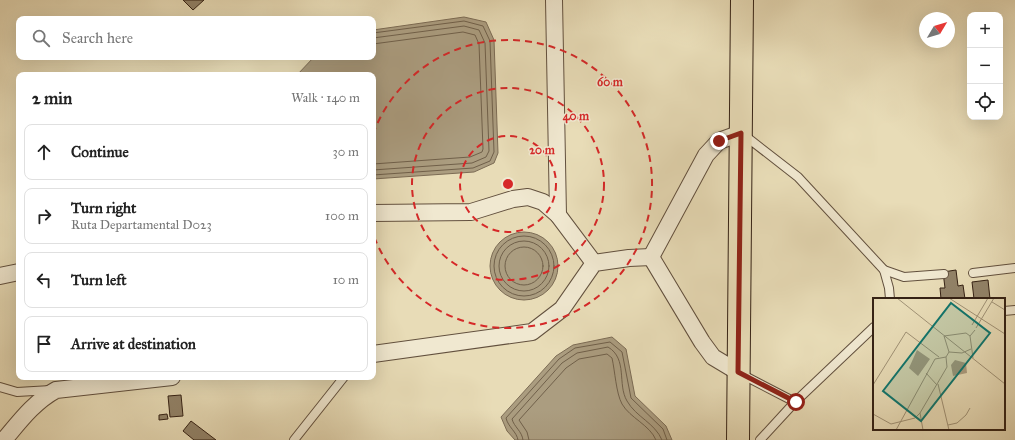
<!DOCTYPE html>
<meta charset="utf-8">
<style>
:root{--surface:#fff;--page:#f2f2f2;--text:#222;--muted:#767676;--line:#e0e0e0}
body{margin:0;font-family:"IM FELL Great Primer",serif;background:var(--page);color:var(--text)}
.controls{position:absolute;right:12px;top:12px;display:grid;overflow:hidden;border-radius:8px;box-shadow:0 4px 16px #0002}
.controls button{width:36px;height:36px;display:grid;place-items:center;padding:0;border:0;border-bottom:1px solid var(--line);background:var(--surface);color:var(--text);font:20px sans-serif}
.compass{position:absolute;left:919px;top:12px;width:36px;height:36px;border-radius:50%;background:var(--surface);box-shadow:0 4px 16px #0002;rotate:52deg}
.stop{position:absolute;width:12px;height:12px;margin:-9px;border:3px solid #8f2418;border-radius:50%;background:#fff}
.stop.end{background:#8f2418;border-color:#fff;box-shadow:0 1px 4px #0008}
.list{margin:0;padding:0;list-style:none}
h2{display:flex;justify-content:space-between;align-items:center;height:52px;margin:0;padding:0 16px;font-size:17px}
h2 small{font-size:13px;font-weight:400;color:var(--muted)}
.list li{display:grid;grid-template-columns:26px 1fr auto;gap:12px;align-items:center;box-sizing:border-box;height:56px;margin:0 8px 8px;padding:0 8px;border:1px solid var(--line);border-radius:8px}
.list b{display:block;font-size:15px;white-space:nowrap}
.list p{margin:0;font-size:13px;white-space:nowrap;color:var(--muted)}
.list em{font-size:13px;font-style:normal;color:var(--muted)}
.icon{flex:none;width:22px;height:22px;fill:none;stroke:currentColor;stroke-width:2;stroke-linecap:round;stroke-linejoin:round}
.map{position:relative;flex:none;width:1015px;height:440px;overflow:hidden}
.search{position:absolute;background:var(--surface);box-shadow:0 4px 16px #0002;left:16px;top:16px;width:360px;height:44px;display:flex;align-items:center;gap:10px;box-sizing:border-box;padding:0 14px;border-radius:8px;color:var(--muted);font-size:15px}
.panel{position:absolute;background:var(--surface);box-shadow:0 4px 16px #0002;left:16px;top:72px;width:360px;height:308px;border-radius:8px}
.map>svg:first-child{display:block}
</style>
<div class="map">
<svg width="1015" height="440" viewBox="0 0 1015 440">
<rect width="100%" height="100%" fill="#e8dcb7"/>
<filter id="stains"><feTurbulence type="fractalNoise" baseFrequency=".005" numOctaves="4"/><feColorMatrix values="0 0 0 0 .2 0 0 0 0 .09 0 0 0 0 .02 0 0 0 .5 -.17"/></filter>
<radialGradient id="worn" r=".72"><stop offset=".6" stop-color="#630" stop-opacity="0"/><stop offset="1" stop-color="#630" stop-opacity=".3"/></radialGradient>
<g fill="#ab9d80" stroke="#7c6c55">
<path d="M464,17L486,22L494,40L498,153L494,163L474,172L373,179V75H297L314,57H373V30Z"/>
<circle cx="524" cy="266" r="34"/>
<path d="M612,337L626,349L635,396L666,426L672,440H515L507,431L501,417L556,356L573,345Z"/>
</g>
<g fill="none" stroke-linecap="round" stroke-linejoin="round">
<g stroke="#70604a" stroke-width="1">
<path d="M373,33L464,21L483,26L490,41L494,152L490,161L473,168L373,175"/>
<path d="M373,38L464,26L479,30L485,43L489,151L486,157L472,163L373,170"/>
<path d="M373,44L463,32L475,35L479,44L483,149L482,152L470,157L373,164"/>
<circle cx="524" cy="266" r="30"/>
<circle cx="524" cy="266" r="25"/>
<circle cx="524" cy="266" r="19"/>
<path d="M518,440C517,432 508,427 506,418L559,359L575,348L610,342L622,352L631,398L663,429L667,440"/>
<path d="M523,440C522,431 514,427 512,419L562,363L577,353L608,347C628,359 617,384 627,401C636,417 655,423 662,440"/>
<path d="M529,440L527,432L519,420L566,368L579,359L607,354L612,358C615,371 616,393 622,404C630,418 650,425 656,440"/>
</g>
</g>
<g fill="#928369" stroke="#352215">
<path d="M183,0H204L193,10Z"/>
<path d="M956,270L958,286L963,285L965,299H941L940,288H945L943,272Z"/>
<path d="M988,280L990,299H974L972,282Z"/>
<path d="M181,395L183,416L170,417L168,396Z"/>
<path d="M167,414L168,419L159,420V415Z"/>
<path d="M191,421L216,440H194L183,431Z"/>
</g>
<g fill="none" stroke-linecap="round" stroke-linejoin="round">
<defs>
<g id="lane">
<path d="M744,135L798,177L884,270L889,288L890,299"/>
<path d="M884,270L904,277L944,274"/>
<path d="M973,273L1015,268"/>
<path d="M1004,311L1015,310"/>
<path d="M741,374L795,402"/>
<path d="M0,387L17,392L51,390"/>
<path d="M294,440L344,377"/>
<path d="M760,440L795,402L874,327"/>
</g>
<g id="street">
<path d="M554,0L558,215"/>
<path d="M373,213L471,212L513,199L528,197L543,202L558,215L594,263"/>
<path d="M651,257L706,155L719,141L741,133"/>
<path d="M651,257L702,342L713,357L738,372"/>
<path d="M0,276L19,272"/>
<path d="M373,354L532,332L562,309L594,263L629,258L651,257"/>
<path d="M4,440C20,421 34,402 56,390L172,377"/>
</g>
<path id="primary" d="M738,440L742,0"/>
</defs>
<use href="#lane" stroke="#62503e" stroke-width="10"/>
<use href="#street" stroke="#62503e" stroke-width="18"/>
<use href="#primary" stroke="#352215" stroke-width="24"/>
<use href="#lane" stroke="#f0e8d0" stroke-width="8"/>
<use href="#street" stroke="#f0e8d0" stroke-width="16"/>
<use href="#primary" stroke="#e8dcb7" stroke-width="22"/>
</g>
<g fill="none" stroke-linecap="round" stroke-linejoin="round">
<path stroke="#8f2418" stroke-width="5" d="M719,141L741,133L738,372L796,402"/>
</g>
<g fill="none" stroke="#d62828" stroke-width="2" stroke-dasharray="7 5">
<circle cx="508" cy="184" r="48"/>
<circle cx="508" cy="184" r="96"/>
<path d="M373 134A144 144 0 1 1 373 234"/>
</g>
<g transform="translate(873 298)">
<rect width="132" height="132" fill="#e8dcb7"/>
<path d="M44,52L57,61L45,78L36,70ZM82,62L93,65L94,75L80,78L78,67Z" fill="#ab9d80"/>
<path fill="none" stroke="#a09276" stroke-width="1" d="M24,0L132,86M76,0L132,36M119,4L132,12M99,27L115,0M103,30L121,0M76,54L71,38L93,35L97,38M76,54L89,55L98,51M100,60L97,38L102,32M53,75L64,87M65,86L76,132M0,87L33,34L66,59M0,116L18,126L42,120L47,115M75,127L84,125L93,117L97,110M23,132L62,61L73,59M50,132L47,115L74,69L73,59L76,54"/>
<path fill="#0f766e" fill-opacity="0.15" stroke="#0f766e" stroke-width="2" d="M78,5L117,35L48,123L10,93Z"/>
<rect width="132" height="132" fill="none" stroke="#352215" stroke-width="2"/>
</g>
<circle cx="508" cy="184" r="6" fill="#d62828" stroke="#f0e8d0" stroke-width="2"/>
<g font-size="12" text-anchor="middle" font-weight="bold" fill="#d62828" stroke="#f0e8d0" stroke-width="3" stroke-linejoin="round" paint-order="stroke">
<text x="610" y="86">60 m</text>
<text x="576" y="120">40 m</text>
<text x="542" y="154">20 m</text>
</g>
<rect width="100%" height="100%" filter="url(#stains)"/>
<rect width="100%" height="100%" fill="url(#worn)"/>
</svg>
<div class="controls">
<button>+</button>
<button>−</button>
<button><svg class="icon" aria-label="locate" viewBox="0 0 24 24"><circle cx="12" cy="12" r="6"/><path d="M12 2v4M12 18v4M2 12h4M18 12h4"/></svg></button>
</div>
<svg class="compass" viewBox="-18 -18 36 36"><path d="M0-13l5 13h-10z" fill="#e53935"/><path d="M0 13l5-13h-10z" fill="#767676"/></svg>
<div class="stop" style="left:796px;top:402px"></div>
<div class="stop end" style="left:719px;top:141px"></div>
<div class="search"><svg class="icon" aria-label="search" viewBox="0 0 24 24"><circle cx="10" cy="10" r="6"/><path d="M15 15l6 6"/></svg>Search here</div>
<section class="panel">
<h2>2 min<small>Walk · 140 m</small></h2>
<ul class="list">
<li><svg class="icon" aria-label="ahead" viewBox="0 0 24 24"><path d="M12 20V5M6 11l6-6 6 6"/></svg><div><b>Continue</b></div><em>30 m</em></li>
<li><svg class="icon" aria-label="right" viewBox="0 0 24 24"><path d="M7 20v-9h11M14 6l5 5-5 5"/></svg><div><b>Turn right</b><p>Ruta Departamental D023</p></div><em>100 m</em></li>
<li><svg class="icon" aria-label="left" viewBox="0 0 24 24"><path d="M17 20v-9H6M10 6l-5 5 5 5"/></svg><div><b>Turn left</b></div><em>10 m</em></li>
<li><svg class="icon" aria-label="arrive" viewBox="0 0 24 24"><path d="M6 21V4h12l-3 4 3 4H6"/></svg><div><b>Arrive at destination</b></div></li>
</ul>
</section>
</div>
